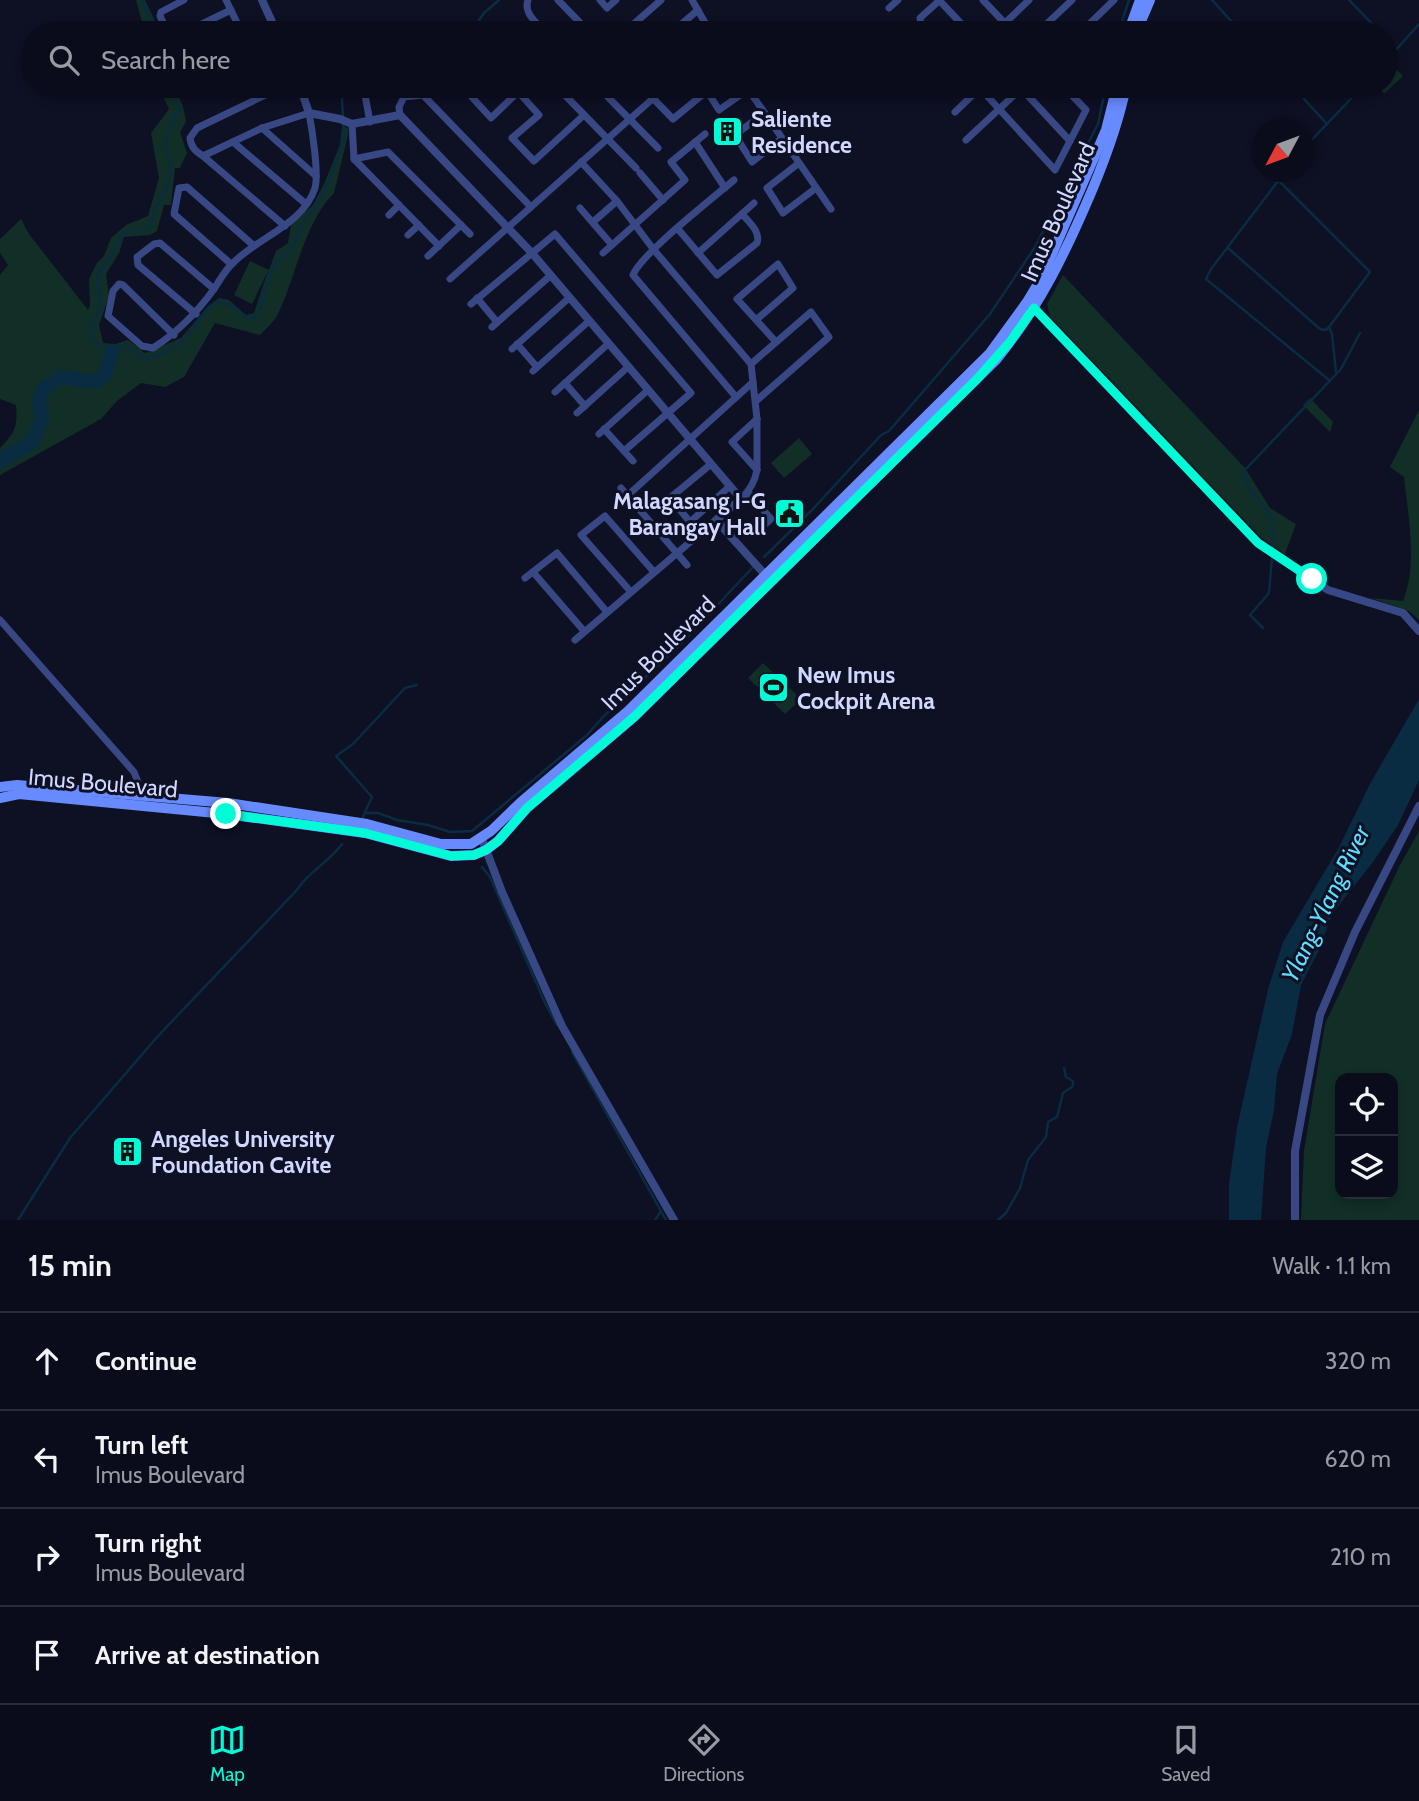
<!DOCTYPE html>
<meta charset="utf-8">
<style>
:root{--surface:#0a0c1b;--page:#131524;--text:#f1f3f6;--muted:#999ba3;--line:#2a2c3a;--accent:#00fcd7}
body{margin:0;font-family:Cabin,sans-serif;background:var(--page);color:var(--text)}
.controls{position:absolute;right:21px;bottom:21px;display:grid;overflow:hidden;border-radius:14px;box-shadow:0 4px 10px #0003}
.controls button{width:63px;height:63px;display:grid;place-items:center;padding:0;border:0;border-bottom:2px solid var(--line);background:var(--surface);color:var(--text);font:35px sans-serif}
.compass{position:absolute;left:1251px;top:119px;width:63px;height:63px;border-radius:50%;background:var(--surface);box-shadow:0 4px 10px #0003;rotate:229deg}
.stop{position:absolute;width:21px;height:21px;margin:-16px;border:5px solid #00fcd7;border-radius:50%;background:#fff}
.stop.end{background:#00fcd7;border-color:#fff;box-shadow:0 2px 7px #0008}
.list{margin:0;padding:0;list-style:none}
h2{display:flex;justify-content:space-between;align-items:center;height:91px;margin:0;padding:0 28px;font-size:30px}
h2 small{font-size:23px;font-weight:400;color:var(--muted)}
.list li{display:grid;grid-template-columns:46px 1fr auto;gap:21px;align-items:center;box-sizing:border-box;height:98px;padding:0 28px;border-top:2px solid var(--line)}
.list b{display:block;font-size:26px;white-space:nowrap}
.list p{margin:0;font-size:23px;white-space:nowrap;color:var(--muted)}
.list em{font-size:23px;font-style:normal;color:var(--muted)}
.icon{flex:none;width:38px;height:38px;fill:none;stroke:currentColor;stroke-width:2;stroke-linecap:round;stroke-linejoin:round}
.map{position:relative;flex:none;width:1419px;height:1220px;overflow:hidden}
.search{position:absolute;background:var(--surface);box-shadow:0 4px 10px #0003;left:21px;right:21px;top:21px;height:77px;display:flex;align-items:center;gap:18px;box-sizing:border-box;padding:0 24px;border-radius:38px;color:var(--muted);font-size:26px}
.sheet{height:483px;background:var(--surface)}
nav{display:flex;justify-content:space-around;align-items:center;box-sizing:border-box;height:98px;border-top:2px solid var(--line);background:var(--surface);font-size:19px;color:var(--muted)}
nav a{display:grid;justify-items:center;gap:4px}
nav .on{color:var(--accent)}
.map>svg:first-child{display:block}
</style>
<div class="map">
<svg width="1419" height="1220" viewBox="0 0 1419 1220">
<rect width="100%" height="100%" fill="#0e1024"/>
<g fill="#112f26" fill-rule="evenodd">
<path d="M136,0H145L161,33H145Z"/>
<path d="M1387,60L1403,76L1384,94L1377,86H1386Z"/>
<path d="M158,86H174L183,106L186,122L180,132L187,153L180,168H175L171,205H164L157,231L150,235L124,237L119,253L106,274L109,296L99,325L103,343L115,344L128,340L145,353L181,338L208,306L219,298L229,300L246,315L254,313L268,271L252,304L234,295L250,261L269,270L276,251L288,243L291,225L313,205L324,184L340,145L342,126L348,128V135L334,193C304,223 296,277 278,314C274,322 266,329 260,335L215,323L184,377L165,387L141,383L117,401L101,419L0,475V448C15,433 18,426 16,405L0,399V275L8,265L0,253V239L21,219L29,234L88,310L90,306L89,279L97,263L104,256L111,238L126,225L148,216L159,178L151,133L169,109Z"/>
<path d="M1063,275L1245,468L1270,508L1296,524L1285,554L1261,537L1050,316L1047,304Z"/>
<path d="M1310,398L1333,422L1330,432L1303,405Z"/>
<path d="M1419,410V620L1409,611L1371,598L1403,601C1418,564 1408,516 1404,477L1390,467Z"/>
<path d="M799,438L812,454L784,478L771,463Z"/>
<path d="M763,663L801,699L785,714L748,678Z"/>
<path d="M1419,831V1220H1301L1304,1151L1325,1024L1400,865ZM1340,1078H1393V1194H1340Z"/>
</g>
<path fill="#092c43" d="M1419,699V780L1398,825L1373,862L1332,914L1319,950L1301,985L1292,1034L1277,1074L1274,1110L1266,1148L1261,1220H1229V1184L1237,1128L1268,989L1283,942L1338,849L1371,782Z"/>
<g fill="none" stroke-linecap="round" stroke-linejoin="round">
<g stroke="#092c43" stroke-width="2.5">
<path d="M142,0L157,33"/>
<path d="M1212,0L1242,33"/>
<path d="M1349,0L1381,33"/>
<path d="M470,33L484,13L499,0"/>
<path d="M1118,33L1129,0"/>
<path d="M1386,38L1396,49"/>
<path d="M1386,61L1419,24"/>
<path d="M170,86L179,109C173,120 165,133 165,146C165,151 169,156 170,162C173,184 163,192 155,209C152,217 153,223 147,229L130,230L123,234L114,251L98,274L100,303L99,312L90,328L91,338L95,343L112,352L121,346L127,347L145,359C156,357 177,348 185,339C195,325 203,311 218,301L231,305L251,320L258,315L266,285L276,263L293,248L299,228L315,207L329,181L344,137L342,99L343,92L349,86"/>
<path d="M1292,86L1327,124"/>
<path d="M1304,148L1363,86"/>
<path d="M1285,172L1211,269L1206,279L1329,380"/>
<path d="M1278,180L1370,272L1329,327L1332,334L1336,372"/>
<path d="M1228,248L1320,329L1326,330L1329,327"/>
<path d="M1273,546C1273,535 1274,526 1270,516C1261,498 1247,495 1244,471L1341,369L1360,333"/>
<path d="M764,557L812,510L881,435L889,431L990,314L1035,247L1098,124L1106,86"/>
<path d="M1263,628L1250,615L1269,593L1272,558"/>
<path d="M365,813H378L397,820L428,825L450,832L472,831L587,735L603,717L681,644L753,567"/>
<path d="M362,819L372,797L336,756L353,744L405,688L417,685"/>
<path d="M482,867L490,877L545,1003L557,1025"/>
<path d="M572,1052L666,1220"/>
<path d="M18,1220L70,1138L158,1036L296,891C308,872 329,862 342,844"/>
<path d="M655,1220L661,1211"/>
<path d="M998,1220L1006,1213L1020,1188L1028,1160L1046,1137L1048,1122L1057,1117L1063,1093L1073,1086V1081L1066,1077L1064,1068"/>
</g>
<path stroke="#092c43" stroke-width="14" d="M0,461L33,441L42,419L39,402L43,389L61,377L95,382L104,376L112,352"/>
<g stroke="#384884" stroke-width="7">
<path d="M226,0L242,33"/>
<path d="M528,0C523,14 538,24 547,33"/>
<path d="M558,0L590,33"/>
<path d="M600,0L607,8L616,0"/>
<path d="M692,0L711,33"/>
<path d="M939,0L970,33"/>
<path d="M983,0L1014,33"/>
<path d="M889,8L898,0"/>
<path d="M1005,23L1029,0"/>
<path d="M168,33L160,16L161,12L184,0"/>
<path d="M183,33L231,10"/>
<path d="M252,33L273,24"/>
<path d="M631,33L628,29L661,0"/>
<path d="M671,33L698,10"/>
<path d="M930,33L921,25L920,18L940,0"/>
<path d="M1037,33L1072,0"/>
<path d="M1080,33L1114,0"/>
<path d="M183,86L186,92L191,94L209,86"/>
<path d="M478,86L469,94L491,118L518,92"/>
<path d="M513,86L539,115L512,138L534,161L584,115"/>
<path d="M556,86L636,168"/>
<path d="M597,86L658,148"/>
<path d="M641,86L673,119L707,91L719,110L749,89"/>
<path d="M746,86L831,209"/>
<path d="M978,86L1055,170L1086,110L1063,86"/>
<path d="M1019,86L1070,141"/>
<path d="M365,95L370,122"/>
<path d="M955,112L980,88"/>
<path d="M764,113L735,135L752,162L782,138"/>
<path d="M400,115L399,107L404,97L423,95L531,207"/>
<path d="M352,124L354,159L439,246"/>
<path d="M262,128L316,176"/>
<path d="M966,140L1024,86"/>
<path d="M233,142L306,204"/>
<path d="M695,142L725,188"/>
<path d="M203,156C195,151 191,147 190,138L197,128L284,86"/>
<path d="M354,159L388,152L470,234"/>
<path d="M581,162L617,201L654,250L751,364L757,419V470C755,482 749,491 741,499"/>
<path d="M799,163L767,188L783,213L816,188"/>
<path d="M640,173L663,200"/>
<path d="M734,180C713,198 641,254 633,275L736,397"/>
<path d="M580,208L612,245"/>
<path d="M389,215L399,205"/>
<path d="M593,222L617,201"/>
<path d="M678,229L717,275L757,243C761,232 749,222 742,214"/>
<path d="M408,235L419,225"/>
<path d="M603,253L685,180L671,162L705,134"/>
<path d="M698,253L754,203"/>
<path d="M428,256L461,225"/>
<path d="M231,264L174,214L179,188L187,187L253,245"/>
<path d="M450,279L667,86"/>
<path d="M477,298L497,322"/>
<path d="M471,304L555,234L691,393L624,451"/>
<path d="M196,314L138,265L137,257L154,244L160,243L214,289"/>
<path d="M756,320L793,288L778,264L737,299L776,342"/>
<path d="M492,327L550,276"/>
<path d="M174,335L123,285L119,284L113,291L108,316L142,346L153,348C178,332 196,314 214,289C220,280 225,270 233,263C258,237 303,225 315,188C319,173 312,129 309,113L262,128L203,156L285,226"/>
<path d="M517,344L537,367"/>
<path d="M512,349L569,298"/>
<path d="M751,364L811,312L829,337L756,401"/>
<path d="M533,371L589,321"/>
<path d="M565,383L585,406"/>
<path d="M555,392L608,344"/>
<path d="M577,413L628,367"/>
<path d="M604,429L633,461"/>
<path d="M599,434L648,390"/>
<path d="M757,470L732,442L757,419"/>
<path d="M621,488L687,565"/>
<path d="M748,492L771,519L760,529"/>
<path d="M627,496L753,382"/>
<path d="M690,522L730,486"/>
<path d="M700,534L670,498L711,464"/>
<path d="M533,572L584,631"/>
<path d="M525,578L557,553L607,612"/>
<path d="M631,592L581,535L605,516L654,572"/>
<path d="M0,620L134,772L138,782L139,798"/>
<path d="M575,640L716,520"/>
</g>
<g stroke="#384884" stroke-width="8">
<path d="M262,0L277,33"/>
<path d="M300,86L309,113L340,119L352,124L400,115L531,252L741,499L716,520L768,578"/>
<path d="M1029,304L1258,543L1328,590L1403,613L1419,631"/>
<path d="M482,839L502,892L562,1026L674,1220"/>
<path d="M1295,1220V1151L1320,1015L1355,932L1419,806"/>
</g>
<g stroke="#688aff" stroke-width="10">
<path d="M1128,33L1140,0"/>
<path d="M1136,33L1150,0"/>
<path d="M0,787L17,785L228,803L367,824L441,844H471L491,831L521,802L628,711L990,353L1027,302L1042,277L1106,130L1117,86"/>
<path d="M0,798L19,794L226,814L365,833L451,856L474,855L486,850L498,841L527,808L634,717L996,360C1040,306 1066,252 1093,188C1107,154 1119,122 1126,86"/>
</g>
</g>
<g fill="none" stroke-linecap="round" stroke-linejoin="round">
<path stroke="#00fcd7" stroke-width="9" d="M226,814L365,833L451,856L474,855L486,850L498,841L527,808L634,717L977,379L1009,343L1034,308L1258,543L1312,579"/>
</g>
<defs>
<symbol id="building-square" viewBox="-11 -11 22 22"><rect x="-9" y="-9" width="18" height="18" rx="4" fill="#00fcd7" stroke="#0e1024"/><path d="M-4-6H4V6H1V3H-1V6H-4ZM-2.5-4.3h1.7v1.8h-1.7ZM.8-4.3h1.7v1.8H.8ZM-2.5-1h1.7V.8h-1.7ZM.8-1h1.7V.8H.8Z" fill="#111"/></symbol>
<symbol id="civic-square" viewBox="-11 -11 22 22"><rect x="-9" y="-9" width="18" height="18" rx="4" fill="#00fcd7" stroke="#0e1024"/><path d="M-.6-6.5H3V-4.5H.6V-3L4-1V1h2V6H-6V1h2V-1L-.6-3ZM-1.2 2.5V6h2.4V2.5Z" fill="#111"/></symbol>
<symbol id="stadium-square" viewBox="-11 -11 22 22"><rect x="-9" y="-9" width="18" height="18" rx="4" fill="#00fcd7" stroke="#0e1024"/><path d="M0-5a6.5 5 0 1 0 0 10a6.5 5 0 1 0 0-10ZM-3.5-1.8h7v3.6h-7Z" fill="#111"/></symbol>
</defs>
<g fill-rule="evenodd">
<use href="#building-square" x="710" y="114" width="35" height="35"/>
<use href="#civic-square" x="772" y="496" width="35" height="35"/>
<use href="#stadium-square" x="756" y="670" width="35" height="35"/>
<use href="#building-square" x="110" y="1134" width="35" height="35"/>
</g>
<g text-anchor="middle" stroke-width="6" stroke-linejoin="round" paint-order="stroke">
<g font-size="23" font-weight="bold" fill="#d1d8ff" stroke="#0e1024" text-anchor="start">
<text x="751" y="127">Saliente<tspan x="751" dy="26">Residence</tspan></text>
<text x="766" y="509" text-anchor="end">Malagasang I-G<tspan x="766" dy="26">Barangay Hall</tspan></text>
<text x="797" y="683">New Imus<tspan x="797" dy="26">Cockpit Arena</tspan></text>
<text x="151" y="1147">Angeles University<tspan x="151" dy="26">Foundation Cavite</tspan></text>
</g>
<g font-size="23" fill="#d1d8ff" stroke="#0e1024">
<text transform="translate(1058 212) rotate(-66)" y="8">Imus Boulevard</text>
<text transform="translate(658 653) rotate(-45)" y="8">Imus Boulevard</text>
<text transform="translate(103 783) rotate(5)" y="8">Imus Boulevard</text>
</g>
<g font-size="24" font-style="italic" fill="#5fddff" stroke="#0e1024">
<text transform="translate(1326 904) rotate(-64)" y="8">Ylang-Ylang River</text>
</g>
</g>
</svg>
<div class="controls">
<button><svg class="icon" aria-label="locate" viewBox="0 0 24 24"><circle cx="12" cy="12" r="6"/><path d="M12 2v4M12 18v4M2 12h4M18 12h4"/></svg></button>
<button><svg class="icon" aria-label="layers" viewBox="0 0 24 24"><path d="M12 4l9 5-9 5-9-5zM3 14l9 5 9-5"/></svg></button>
</div>
<svg class="compass" viewBox="-18 -18 36 36"><path d="M0-13l5 13h-10z" fill="#e53935"/><path d="M0 13l5-13h-10z" fill="#999ba3"/></svg>
<div class="stop" style="left:1312px;top:579px"></div>
<div class="stop end" style="left:226px;top:814px"></div>
<div class="search"><svg class="icon" aria-label="search" viewBox="0 0 24 24"><circle cx="10" cy="10" r="6"/><path d="M15 15l6 6"/></svg>Search here</div>
</div>
<section class="sheet">
<h2>15 min<small>Walk · 1.1 km</small></h2>
<ul class="list">
<li><svg class="icon" aria-label="ahead" viewBox="0 0 24 24"><path d="M12 20V5M6 11l6-6 6 6"/></svg><div><b>Continue</b></div><em>320 m</em></li>
<li><svg class="icon" aria-label="left" viewBox="0 0 24 24"><path d="M17 20v-9H6M10 6l-5 5 5 5"/></svg><div><b>Turn left</b><p>Imus Boulevard</p></div><em>620 m</em></li>
<li><svg class="icon" aria-label="right" viewBox="0 0 24 24"><path d="M7 20v-9h11M14 6l5 5-5 5"/></svg><div><b>Turn right</b><p>Imus Boulevard</p></div><em>210 m</em></li>
<li><svg class="icon" aria-label="arrive" viewBox="0 0 24 24"><path d="M6 21V4h12l-3 4 3 4H6"/></svg><div><b>Arrive at destination</b></div></li>
</ul>
</section>
<nav>
<a class="on"><svg class="icon" aria-label="map" viewBox="0 0 24 24"><path d="M3 6l6-2 6 2 6-2v14l-6 2-6-2-6 2zM9 4v14M15 6v14"/></svg>Map</a>
<a><svg class="icon" aria-label="directions" viewBox="0 0 24 24"><path d="M12 3l9 9-9 9-9-9zM9 14v-3h6M13 9l2 2-2 2"/></svg>Directions</a>
<a><svg class="icon" aria-label="saved" viewBox="0 0 24 24"><path d="M7 4h10v16l-5-4-5 4z"/></svg>Saved</a>
</nav>
